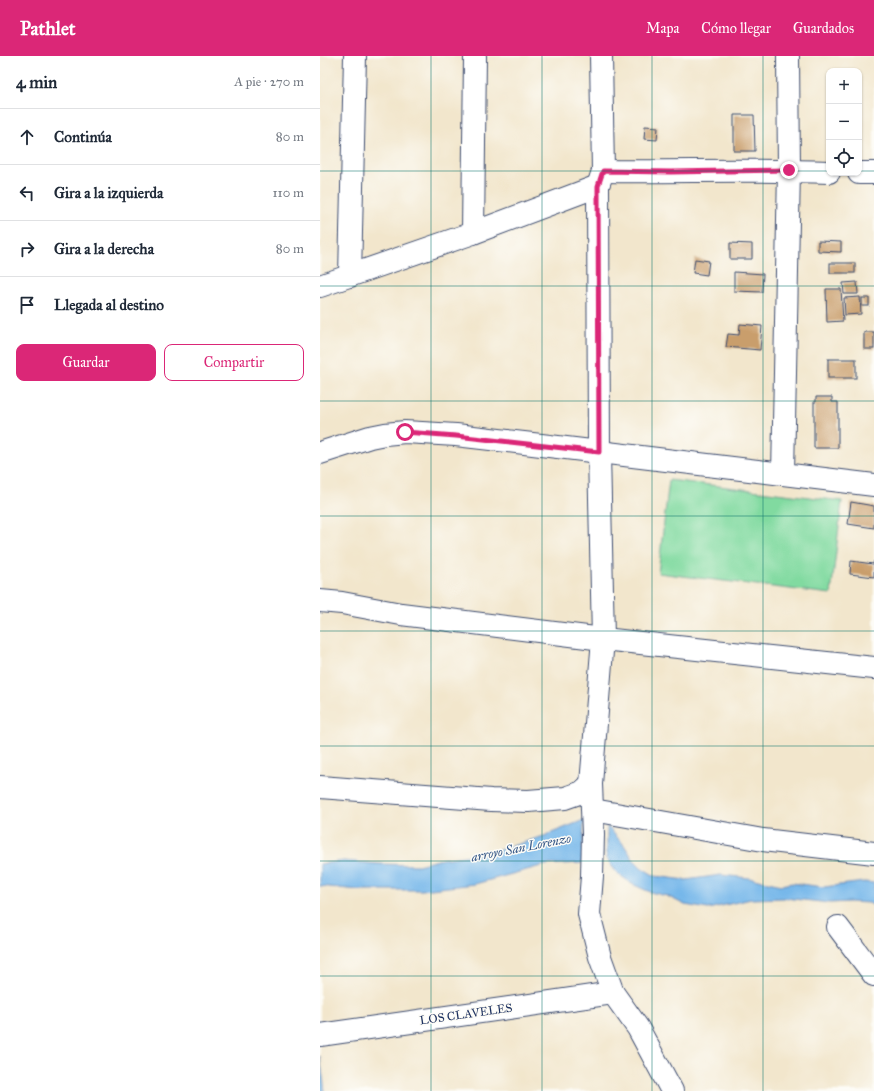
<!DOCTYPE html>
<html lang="es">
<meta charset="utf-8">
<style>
:root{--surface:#fff;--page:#f2f2f3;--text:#1f2937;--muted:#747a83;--line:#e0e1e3;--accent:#db2777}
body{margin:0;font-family:"IM FELL Great Primer",serif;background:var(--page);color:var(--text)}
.controls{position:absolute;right:12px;top:12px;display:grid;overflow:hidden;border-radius:8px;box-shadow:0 1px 3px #0004}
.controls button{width:36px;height:36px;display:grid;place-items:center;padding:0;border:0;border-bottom:1px solid var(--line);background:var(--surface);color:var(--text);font:20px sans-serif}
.stop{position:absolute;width:12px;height:12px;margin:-9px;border:3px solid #db2777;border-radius:50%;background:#fff}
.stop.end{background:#db2777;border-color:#fff;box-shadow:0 1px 4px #0008}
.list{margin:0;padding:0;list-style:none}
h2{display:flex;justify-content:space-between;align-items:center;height:52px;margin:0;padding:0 16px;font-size:17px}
h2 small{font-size:13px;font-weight:400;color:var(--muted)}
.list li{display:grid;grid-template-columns:26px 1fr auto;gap:12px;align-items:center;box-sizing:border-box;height:56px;padding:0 16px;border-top:1px solid var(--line)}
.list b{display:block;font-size:15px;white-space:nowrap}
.list em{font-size:13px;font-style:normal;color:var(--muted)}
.actions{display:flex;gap:8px;padding:12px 16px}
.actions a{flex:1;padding:9px 0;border:1px solid var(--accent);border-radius:8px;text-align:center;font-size:14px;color:var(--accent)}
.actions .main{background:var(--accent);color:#fff}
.icon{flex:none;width:22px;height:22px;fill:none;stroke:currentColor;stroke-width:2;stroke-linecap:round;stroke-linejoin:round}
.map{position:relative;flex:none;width:554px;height:1035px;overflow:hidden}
header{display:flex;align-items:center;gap:24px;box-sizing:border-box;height:56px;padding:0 20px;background:var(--accent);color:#fff}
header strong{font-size:19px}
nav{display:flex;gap:22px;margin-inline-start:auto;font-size:14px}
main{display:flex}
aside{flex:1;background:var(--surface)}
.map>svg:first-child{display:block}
</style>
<header>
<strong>Pathlet</strong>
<nav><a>Mapa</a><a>Cómo llegar</a><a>Guardados</a></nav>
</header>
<main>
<aside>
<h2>4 min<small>A pie · 270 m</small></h2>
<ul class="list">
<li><svg class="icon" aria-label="ahead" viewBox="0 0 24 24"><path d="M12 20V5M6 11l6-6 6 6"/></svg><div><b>Continúa</b></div><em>80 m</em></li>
<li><svg class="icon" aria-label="left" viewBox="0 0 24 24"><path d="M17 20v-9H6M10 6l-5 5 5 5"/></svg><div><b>Gira a la izquierda</b></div><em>110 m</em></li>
<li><svg class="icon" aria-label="right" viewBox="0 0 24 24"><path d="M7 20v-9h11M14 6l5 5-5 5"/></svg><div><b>Gira a la derecha</b></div><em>80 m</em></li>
<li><svg class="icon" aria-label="arrive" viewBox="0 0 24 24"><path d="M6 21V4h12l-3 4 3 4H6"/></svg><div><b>Llegada al destino</b></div></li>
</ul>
<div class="actions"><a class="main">Guardar</a><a>Compartir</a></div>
</aside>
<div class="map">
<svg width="554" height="1035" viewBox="0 0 554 1035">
<rect width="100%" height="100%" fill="#fdfcf7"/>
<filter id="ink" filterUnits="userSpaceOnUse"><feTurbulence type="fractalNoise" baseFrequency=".025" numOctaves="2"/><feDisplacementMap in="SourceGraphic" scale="8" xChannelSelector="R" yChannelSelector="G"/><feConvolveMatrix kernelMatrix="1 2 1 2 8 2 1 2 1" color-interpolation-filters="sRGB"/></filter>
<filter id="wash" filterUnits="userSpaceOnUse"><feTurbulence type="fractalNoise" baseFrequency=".012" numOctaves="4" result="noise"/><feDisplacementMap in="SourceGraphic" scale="16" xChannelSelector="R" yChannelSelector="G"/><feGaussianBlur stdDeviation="0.9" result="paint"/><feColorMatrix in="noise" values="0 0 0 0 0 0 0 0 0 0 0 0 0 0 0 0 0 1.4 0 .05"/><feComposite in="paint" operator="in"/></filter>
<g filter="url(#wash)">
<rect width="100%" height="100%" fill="#f2e6cc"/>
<path fill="#81daa0" stroke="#4e847f" d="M349,424L522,445L511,538L338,517Z"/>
<g fill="#76b7ea" stroke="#4873a4">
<path d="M264,764L262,807L225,809L155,828L102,834H38L0,830V808L24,805L58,808L98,809L122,803L173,796L224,780Z"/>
<path d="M287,770L304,789L313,803L322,812L335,820L366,824L401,819L429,822L462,829L472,827L504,831L544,826L554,827V850L549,847L530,846L510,847L465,842L431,843L388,853L365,849L347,840L330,836L312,828L296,816L287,803Z"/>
<path d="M0,1000L5,1035H0Z"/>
</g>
<g id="blocks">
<g fill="#c99e6c">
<path d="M414,59H434L435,95H414Z"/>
<path d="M325,70L338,71L337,84L324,83Z"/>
<path d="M498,185L521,186V196L498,195Z"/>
<path d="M410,187L432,188V203H410Z"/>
<path d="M375,203L389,205L387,219L373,217Z"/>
<rect x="510" y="207" width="25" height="10"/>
<path d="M414,216L443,218L442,236L414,235Z"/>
<path d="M537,226L538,238H524L523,227Z"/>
<path d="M506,233H521L523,265L507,266Z"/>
<path d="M540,241L541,258L525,259L524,242Z"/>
<rect x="542" y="242" width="7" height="8"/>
<path d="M420,268L442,270L440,294L406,291L408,278L419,279Z"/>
<rect x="544" y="276" width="10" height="17"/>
<rect x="508" y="303" width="28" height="19"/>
<path d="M496,341H512V346H518V392H494V346H496Z"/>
<path d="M531,446L554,450V472L528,468Z"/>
<path d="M531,505L553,508L554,505V521L530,518Z"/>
</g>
</g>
</g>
<g filter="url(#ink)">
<use href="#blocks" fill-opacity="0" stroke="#3b4a6e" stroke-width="1"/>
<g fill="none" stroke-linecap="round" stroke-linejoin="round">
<defs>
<g id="minor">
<path d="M281,0L283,115L278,130L279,396L283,583L271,728L273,778L272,820L269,858L280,901L293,937L318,972L352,1035"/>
<path d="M283,115C358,116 434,113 509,116"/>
<path d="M539,117H554"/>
<path d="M153,177L155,0"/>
<path d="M30,220L35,0"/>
<path d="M0,230L153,177L278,130"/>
<path d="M0,397L50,381L65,378L85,376L136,379L221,389L554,429"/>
<path d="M463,418L469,114L468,0"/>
<path d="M0,545L22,547L81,558L283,583L554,612"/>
<path d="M0,731L171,744L208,745L245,742L262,736L271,728"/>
<path d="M273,754L443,784L554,797"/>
<path d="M518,871L554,919"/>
<path d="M0,979L293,937"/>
</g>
</defs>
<use href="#minor" stroke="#3b4a6e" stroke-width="24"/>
<use href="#minor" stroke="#fff" stroke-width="22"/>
</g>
</g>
<g fill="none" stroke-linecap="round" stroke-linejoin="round" filter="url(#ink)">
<path stroke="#db2777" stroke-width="5" d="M85,376L136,380L279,396L278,130L283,115L351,116L469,114"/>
</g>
<path fill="none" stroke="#0f766e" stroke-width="1" stroke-opacity="0.55" d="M111,0V1035M222,0V1035M332,0V1035M443,0V1035M0,115H509M539,115H554M0,230H554M0,345H554M0,460H554M0,575H554M0,690H554M0,805H554M0,920H554"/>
<g text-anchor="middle" stroke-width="3" stroke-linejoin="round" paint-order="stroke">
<g font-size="12" fill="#1b2f5e" stroke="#fdfcf7">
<text transform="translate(146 958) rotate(-8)" y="4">LOS CLAVELES</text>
</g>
<g font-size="13" font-style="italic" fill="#365888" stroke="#fdfcf7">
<text transform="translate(201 791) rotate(-11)" y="5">arroyo San Lorenzo</text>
</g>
</g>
</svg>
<div class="controls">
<button>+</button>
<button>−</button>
<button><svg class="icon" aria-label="locate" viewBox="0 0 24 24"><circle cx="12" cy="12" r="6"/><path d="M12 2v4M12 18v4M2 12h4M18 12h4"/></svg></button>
</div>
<div class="stop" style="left:85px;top:376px"></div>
<div class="stop end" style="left:469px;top:114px"></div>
</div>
</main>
